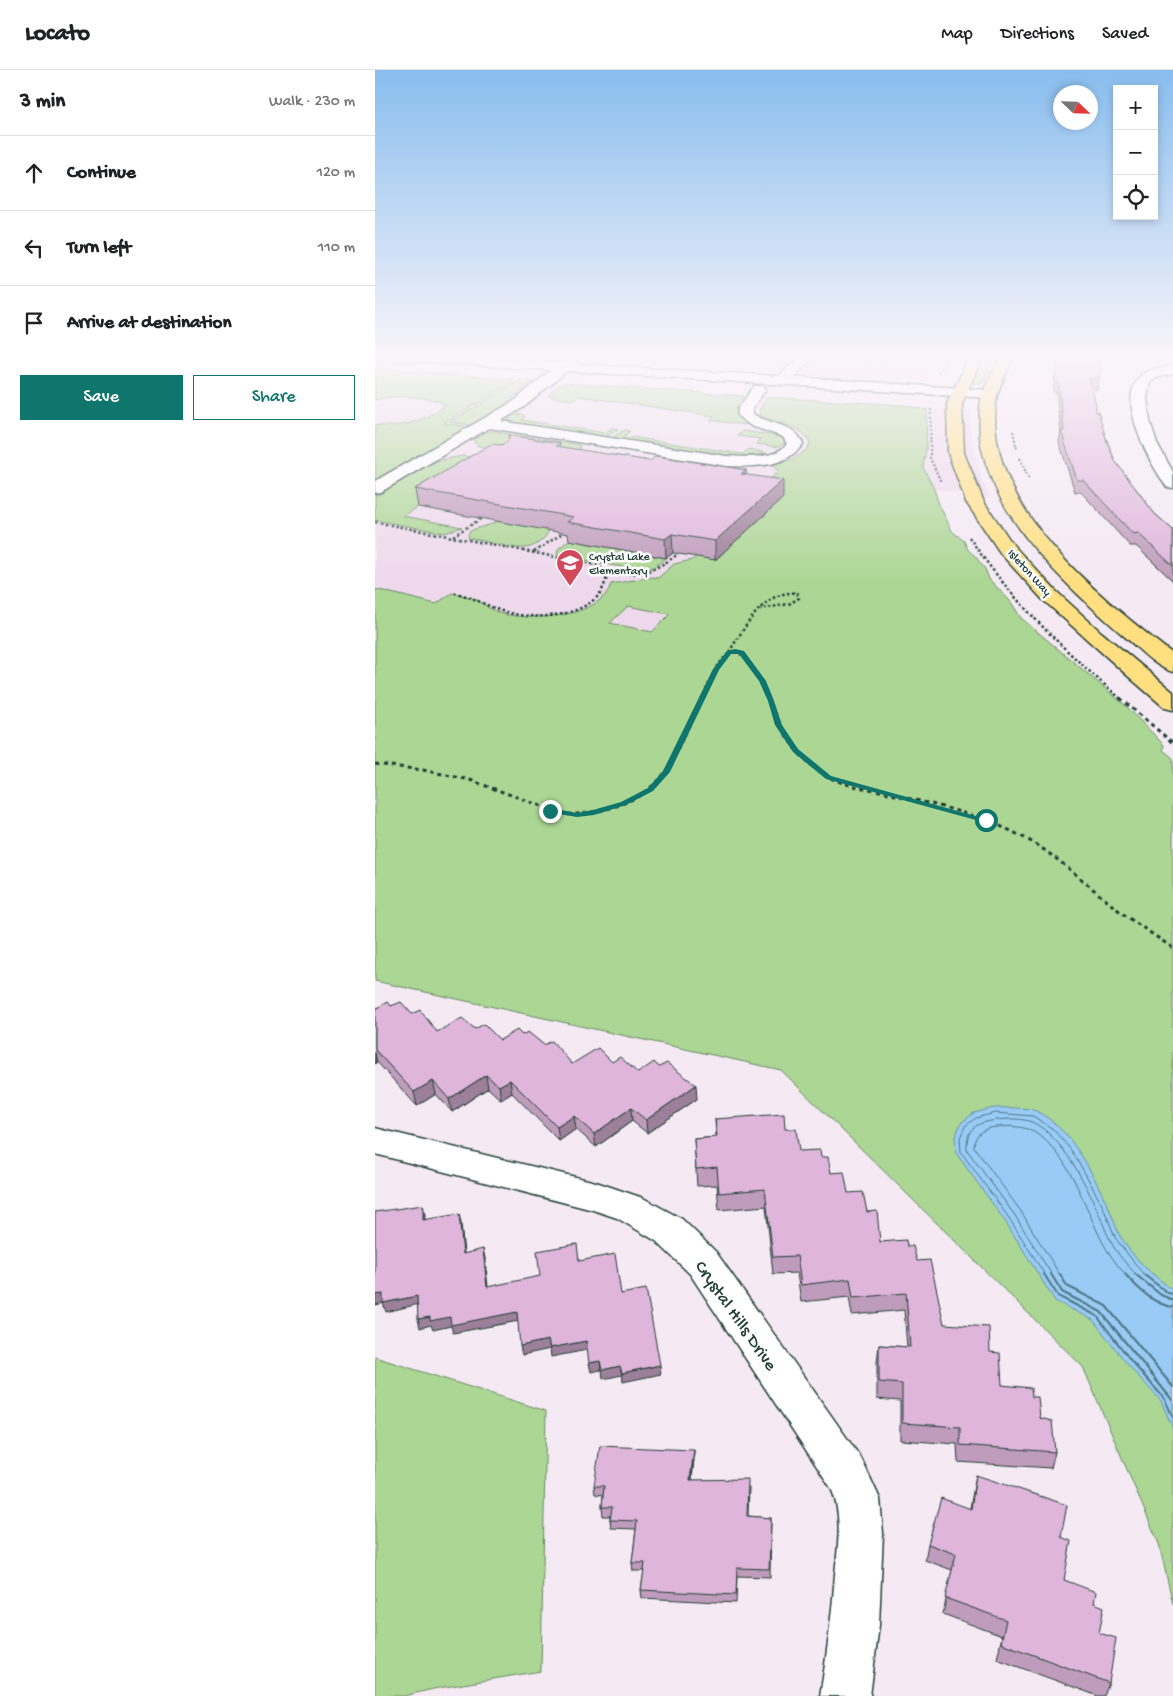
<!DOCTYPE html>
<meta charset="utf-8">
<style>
:root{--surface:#fff;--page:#f6f6f6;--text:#202124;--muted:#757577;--line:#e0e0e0;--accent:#0f766e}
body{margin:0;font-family:"Gochi Hand",sans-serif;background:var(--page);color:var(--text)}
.controls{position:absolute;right:15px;top:15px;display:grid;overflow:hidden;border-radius:0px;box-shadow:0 2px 8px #0003}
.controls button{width:45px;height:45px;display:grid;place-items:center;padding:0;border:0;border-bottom:1px solid var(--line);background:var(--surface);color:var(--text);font:25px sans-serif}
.compass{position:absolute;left:678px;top:15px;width:45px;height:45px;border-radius:50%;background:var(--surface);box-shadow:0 2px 8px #0003;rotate:113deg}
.stop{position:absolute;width:15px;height:15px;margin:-11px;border:4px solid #0f766e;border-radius:50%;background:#fff}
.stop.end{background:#0f766e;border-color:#fff;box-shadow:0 1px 5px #0008}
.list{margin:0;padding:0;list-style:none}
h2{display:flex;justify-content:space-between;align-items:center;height:65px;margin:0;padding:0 20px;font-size:21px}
h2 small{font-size:16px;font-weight:400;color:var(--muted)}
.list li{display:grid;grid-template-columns:32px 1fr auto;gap:15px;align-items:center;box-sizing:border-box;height:75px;padding:0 20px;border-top:1px solid var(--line)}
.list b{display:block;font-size:19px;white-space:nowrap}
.list em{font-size:16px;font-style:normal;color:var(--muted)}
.actions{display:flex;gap:10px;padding:15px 20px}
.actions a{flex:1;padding:11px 0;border:1px solid var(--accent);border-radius:0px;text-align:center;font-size:18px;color:var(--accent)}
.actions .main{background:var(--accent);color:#fff}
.icon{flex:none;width:28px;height:28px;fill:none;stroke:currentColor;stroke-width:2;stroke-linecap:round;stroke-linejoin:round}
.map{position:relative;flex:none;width:798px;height:1626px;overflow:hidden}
header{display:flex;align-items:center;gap:30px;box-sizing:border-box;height:70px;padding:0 25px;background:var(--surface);border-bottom:1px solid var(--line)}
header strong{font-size:24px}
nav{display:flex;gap:28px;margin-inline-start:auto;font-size:18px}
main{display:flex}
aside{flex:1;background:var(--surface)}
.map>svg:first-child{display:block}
</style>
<header>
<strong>Locato</strong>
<nav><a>Map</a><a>Directions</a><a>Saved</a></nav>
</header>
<main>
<aside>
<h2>3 min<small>Walk · 230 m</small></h2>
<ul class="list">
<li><svg class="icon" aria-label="ahead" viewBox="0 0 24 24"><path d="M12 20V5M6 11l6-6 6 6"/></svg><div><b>Continue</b></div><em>120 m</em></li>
<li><svg class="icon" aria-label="left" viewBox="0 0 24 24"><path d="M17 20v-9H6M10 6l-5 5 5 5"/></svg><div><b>Turn left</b></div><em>110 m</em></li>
<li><svg class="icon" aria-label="arrive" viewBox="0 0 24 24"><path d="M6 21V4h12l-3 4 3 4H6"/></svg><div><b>Arrive at destination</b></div></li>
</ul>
<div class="actions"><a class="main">Save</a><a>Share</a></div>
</aside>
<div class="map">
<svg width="798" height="1626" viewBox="0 0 798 1626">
<rect width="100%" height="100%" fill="#f5e9f4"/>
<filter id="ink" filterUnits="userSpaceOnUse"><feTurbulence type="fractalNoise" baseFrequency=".02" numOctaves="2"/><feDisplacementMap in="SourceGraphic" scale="10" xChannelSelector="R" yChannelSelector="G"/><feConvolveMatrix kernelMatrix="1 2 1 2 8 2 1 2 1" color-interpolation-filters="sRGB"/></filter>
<g filter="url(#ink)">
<g fill="#eed9ec">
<path d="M231,285H567L551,312L223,292Z"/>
<path d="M0,299L24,303L595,341V357L599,383L606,408L615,427L496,410L220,688L0,606Z"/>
</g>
<g fill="#acd694" stroke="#668a64" fill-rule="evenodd">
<path d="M76,285H179L172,289H168Z"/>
<path d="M610,285H623L618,291L608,313H596Z"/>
<path d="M0,298L141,310L69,353L93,357L0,410V355C28,359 49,350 71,335C56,325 18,325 0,330Z"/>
<path d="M145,310L158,311L125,338L95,355L75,352Z"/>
<path d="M189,313L369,326L362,334L361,344L373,354L369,355L335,350L339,346L203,326L196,330L173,326L184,315Z"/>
<path d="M392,327L528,335L552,340L551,379L548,397L559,419L564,434L577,461L589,471L593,480L600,486L610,499L614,509L636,532L646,548L750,635L789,675L788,680L798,688V1534L784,1474L708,1297L406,1000L0,911V519L61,534L77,523C85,525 95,526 102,530C112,536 118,542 129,544C158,551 226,548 236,514L277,507L283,508L299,494L317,490L321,487L386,417L404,401L396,395C412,391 427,388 435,374C431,356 401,353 386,346L384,341ZM253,536L294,544V545L277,562L235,553Z"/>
<path d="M146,344L150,346L147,350L230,363L237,358L243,359L231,367L140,353L133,350L135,347Z"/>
<path d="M249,360L255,361L249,366L368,384L374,379L391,383L374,387H355L237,368Z"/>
<path d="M114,361L205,375L204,379L187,390L103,376L99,372V369Z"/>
<path d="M368,361L402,366L408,369L410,373L403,377L381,374L386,369L362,366Z"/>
<path d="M87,386L120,390L28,446L87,457L70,463L0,450V426L61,391Z"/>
<path d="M122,451L174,460C171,469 159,478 149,478C136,479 108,470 93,468L94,462C103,456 114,457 122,451Z"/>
<path d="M194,470L291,488L281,496L268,501L182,485L183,479Z"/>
<path d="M0,1287L171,1341L166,1601L58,1619L29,1626H0Z"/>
</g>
<path fill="#99cbf6" stroke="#6892a8" d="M619,1038C630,1038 653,1037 661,1041C696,1058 716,1101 732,1134C737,1144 740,1156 745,1166C758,1188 777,1205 798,1220V1359L786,1331L753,1295L718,1250L680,1231L630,1151L581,1083L580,1067L586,1053L599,1043Z"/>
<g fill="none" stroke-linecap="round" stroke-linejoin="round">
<g stroke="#507682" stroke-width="1">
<path d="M670,1205L634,1148L586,1082L585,1068L590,1056L601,1048L620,1043L658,1046L678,1059L696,1080L711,1105L728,1137L741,1169L769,1205"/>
<path d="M677,1205L639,1144L592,1080C591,1065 596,1055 611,1052C624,1049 644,1047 657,1052C687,1066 711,1114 724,1144C728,1153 731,1163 736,1172C742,1184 752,1195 762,1205"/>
<path d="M685,1205L645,1140L599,1077C599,1063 609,1058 622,1057C631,1056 643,1056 652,1059C691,1073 710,1138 727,1171C733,1183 742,1195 751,1205"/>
</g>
<g stroke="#507682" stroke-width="2">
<path d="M669,1204L683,1226L722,1246L757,1292L789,1328L798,1347"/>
<path d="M676,1204L687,1222L726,1242L798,1331"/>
<path d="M685,1204L692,1216L731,1236L798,1317"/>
<path d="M750,1204C762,1218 779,1235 798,1237"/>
<path d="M760,1204L786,1225L798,1230"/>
<path d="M768,1204L793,1223L798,1224"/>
</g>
<defs>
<g id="minor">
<path d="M0,285H57L186,293L196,287L201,288L203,291L201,294L404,306L428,285H442L418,307L614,320L619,321L621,324L619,327L614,328L192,301L149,337L126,351L352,386C371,387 399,390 412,374L408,367L376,356L363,346V339L379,316H389L391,319L377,339L378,344C394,355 422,354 428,374C411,398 379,397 352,396L114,358L6,422L0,423V411L139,331L176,300L0,289Z"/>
<path d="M798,296V304L784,307L775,312L772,328L775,351L782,373L798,402V418L792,417C776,395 740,331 765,306C773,298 787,298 798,296Z"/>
<path d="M0,1058L221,1112L268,1128L307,1149L341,1182L486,1388L505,1429L508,1463L504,1555L495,1626H445C452,1585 457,1545 460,1504C463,1476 468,1445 456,1418L315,1204L281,1171L242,1148L218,1140L0,1084Z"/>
</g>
<g id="major">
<path d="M595,285H608L587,334L589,383L609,432L639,476L681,521L726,562L798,622V640L790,638L754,607L667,529L626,484L591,432L573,383L572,334Z"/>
<path d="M627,285H640C634,299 623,316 621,331C608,437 724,526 798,584V602C780,597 763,578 749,566C691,515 623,455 606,375C604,365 604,339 606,330C609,315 620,298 627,285Z"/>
</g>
</defs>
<use href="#minor" stroke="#1f3d34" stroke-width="3"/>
<use href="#major" stroke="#1f3d34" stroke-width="3"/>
<g stroke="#1f3d34" stroke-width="2" stroke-dasharray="2 2" stroke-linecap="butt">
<path d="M563,303L575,285"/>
<path d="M556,339L555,388L566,412"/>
<path d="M638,361L642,379"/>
<path d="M645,388L654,410"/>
</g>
<g stroke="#1f3d34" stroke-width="2.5" stroke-dasharray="2.5 2.5" stroke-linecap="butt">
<path d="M0,452L222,495L233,504C230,512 228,522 221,528C198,549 155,550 127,541C111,536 97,526 80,523"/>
<path d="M78,466L107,448"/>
<path d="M594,467C636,530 689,580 746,629"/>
<path d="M159,482L188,463"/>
<path d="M233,504C264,505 278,503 303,484"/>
<path d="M354,582C370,558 388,520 422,523L424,528L414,534L385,539"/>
<path d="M327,629C333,616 342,591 355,583C369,574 390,618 394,629"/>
</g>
<g stroke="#1f3d34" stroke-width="3" stroke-dasharray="4 4" stroke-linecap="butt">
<path d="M393,628C406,660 422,690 454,707C470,716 491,718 509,722C554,734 601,743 642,764C683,784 715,819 751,846C766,857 782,867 798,878"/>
<path d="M745,628L798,673"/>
<path d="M0,694L48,700L95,710L188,744C222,746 268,732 289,704C295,697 298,688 302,680C310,663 319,645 327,628"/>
</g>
<use href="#minor" fill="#fff" fill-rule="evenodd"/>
<use href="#major" fill="#ffdf80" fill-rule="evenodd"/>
</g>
<g fill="#c09cbc" stroke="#1f3d34">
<path d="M460,285H516L511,291L460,286Z"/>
<path d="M684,285L724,309L722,320L717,319L721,342L740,391L779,443L798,460V511L761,476H755L706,422H700L684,372L686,361L681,322H678Z"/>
<path d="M133,365L185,373V377L275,391L371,400V405L408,428L340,490L298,483L291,488L194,470L193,464L43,437L40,419L125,375L131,373L134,370Z"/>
<path d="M16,936L37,944L62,962L100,959L125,970L147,965L169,975L197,994L237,992L322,1029L272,1063L257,1051L221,1077L201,1059L184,1071L137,1023L126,1030L113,1018L77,1042L61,1024L42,1036L2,992L0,994V939Z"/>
<path d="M340,1049L410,1059L424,1081L446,1087L456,1103L473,1123L492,1142L505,1172L532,1176L542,1191L569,1254L615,1282L627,1315L657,1327L680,1382L676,1398L583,1392L582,1374L525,1370V1331L502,1329V1292L504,1275L532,1277L529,1240L477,1245L474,1227L426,1232L422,1203L398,1204L391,1136L344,1140L342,1115L322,1116L319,1069L341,1067Z"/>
<path d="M319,1388L317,1410L374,1418L373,1446L396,1448L395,1507L362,1506L361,1533L267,1528L266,1520L269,1501H258L257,1493L261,1459L236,1458L235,1450V1446H228L227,1437L228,1425L220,1424L219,1416Z"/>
<path d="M601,1405L686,1467L689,1510L719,1533L734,1613L729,1626H723L622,1589L627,1566L568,1544L577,1500L550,1490L553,1474L595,1438Z"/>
</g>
<g fill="#9c7f99" stroke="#1f3d34">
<path d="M511,285H516L511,291Z"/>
<path d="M371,400V417L366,404Z"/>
<path d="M408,410V428L340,490V471Z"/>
<path d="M297,464L298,483L291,488L290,469Z"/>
<path d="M0,983L2,992L0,994Z"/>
<path d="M111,1005L113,1018L77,1042L74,1029Z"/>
<path d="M135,1010L137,1023L126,1030L124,1016Z"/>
<path d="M58,1011L61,1024L42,1036L39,1022Z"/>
<path d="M321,1015L322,1029L272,1063L271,1050Z"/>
<path d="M256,1038L257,1051L221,1077L219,1064Z"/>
<path d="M199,1046L201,1059L184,1071L182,1057Z"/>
<path d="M48,1135L50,1144V1159L48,1150Z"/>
<path d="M84,1144L86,1153L90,1193L88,1184Z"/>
<path d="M108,1179L110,1188L114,1226L112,1217Z"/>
<path d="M8,1224L10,1233L0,1235V1225Z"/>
<path d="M42,1226L44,1234L11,1242L8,1233Z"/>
<path d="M142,1242L144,1251L78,1263L76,1256L58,1260L56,1255L45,1258L43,1249L55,1247H75Z"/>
<path d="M173,1270L175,1279L147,1285L145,1276Z"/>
<path d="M211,1271L212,1280L176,1287L175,1278Z"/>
<path d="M225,1291L226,1300L216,1302L214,1293Z"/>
<path d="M285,1295L286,1304L248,1312L247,1303Z"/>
<path d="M245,1296L247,1305L228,1309L227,1300Z"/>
<path d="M319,1380V1388L316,1419L315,1410Z"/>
</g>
<g fill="#dfb5db" stroke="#1f3d34">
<path d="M684,285H726L724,309L714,308L721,334V342L723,341L732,372L740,391L779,443L798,460V496L763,463L758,464L708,410H702L686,361H689L683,312L679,311Z"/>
<path d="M133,365L185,373L181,376L275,391L281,386L371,400L366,404L408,410L340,471L297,464L290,469L192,452L199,447L40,419L116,374L125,375L131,373L134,369Z"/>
<path d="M13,932L16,936L26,932L37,944L45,940L62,962L87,948L100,959L109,954L125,970L142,960L147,965L153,962L169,975L177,971L197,994L223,978L237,992L245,987L263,1003L279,992L284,997L292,993L321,1015L271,1050L256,1038L219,1064L199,1046L182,1057L135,1010L124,1016L111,1005L74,1029L58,1011L39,1022L0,980V939Z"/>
<path d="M409,1044L410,1059H421L424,1081L445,1080L446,1087H453L456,1103L469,1102L473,1123L488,1122L492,1142L502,1141L505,1172L531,1170L532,1176H538L542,1191L555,1190L569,1254L614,1257L615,1282L625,1283L627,1315L656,1318L657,1327H663L665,1348L677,1351L680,1382L585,1375V1357L527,1353V1314L504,1312V1275L535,1277L531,1223L478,1228L475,1209L426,1215L422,1186L398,1187L390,1119L344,1123L342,1097L321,1099L319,1069L342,1067L340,1049Z"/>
<path d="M48,1135V1150L84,1144L88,1184L108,1179L112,1217L165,1206L162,1181L202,1174L204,1191L240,1184L246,1224L271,1219L285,1295L247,1303L245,1296L227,1300L225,1291L214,1293L211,1271L175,1278L173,1270L145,1276L142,1242L76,1255L75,1247L55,1251V1247L43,1249L42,1226L8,1233V1224L0,1225V1142Z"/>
<path d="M225,1376L319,1380L315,1410L373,1409L372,1446L396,1448L394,1499L362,1498L361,1525L266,1520L270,1493H257L262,1451L235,1450L237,1437H227L229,1416H219Z"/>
<path d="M601,1405L692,1435L686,1467L696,1471L689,1510L721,1522L719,1533L729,1537L724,1563L741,1568L734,1613L626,1573L631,1550L570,1528L581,1484L553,1474L566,1428L596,1439Z"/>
</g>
</g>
<linearGradient id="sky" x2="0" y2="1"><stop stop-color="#88bdee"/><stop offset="0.56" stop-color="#faf5fa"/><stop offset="1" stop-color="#faf5fa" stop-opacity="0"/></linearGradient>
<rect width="798" height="512" fill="url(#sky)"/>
<path fill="#0f766e" d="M360,579L369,581L391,611L399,631L407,655L423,679L456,706L615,750L608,752L451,709L418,682L400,655L393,631L384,611L364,584H356L344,600L295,702L278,721L251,735L219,745L202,747L172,742V739L175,738L202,743L218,740L246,732L273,718L288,701L338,599L352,581Z"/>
<defs>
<symbol id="school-pin" viewBox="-11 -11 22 30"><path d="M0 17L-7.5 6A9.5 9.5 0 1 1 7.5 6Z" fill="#d1495b" stroke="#fff"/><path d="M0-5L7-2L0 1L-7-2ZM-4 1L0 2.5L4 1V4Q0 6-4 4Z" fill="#fff"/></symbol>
</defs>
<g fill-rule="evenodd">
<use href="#school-pin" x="179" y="477" width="32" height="43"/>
</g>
<g text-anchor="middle" stroke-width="5" stroke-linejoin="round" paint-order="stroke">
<g font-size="12" fill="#1f3d34" stroke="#fff" text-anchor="start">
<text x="214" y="490">Crystal Lake<tspan x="214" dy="14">Elementary</tspan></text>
</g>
<g font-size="12" fill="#1f3d34" stroke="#fff">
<text transform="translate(655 502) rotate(48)" y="4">Isleton Way</text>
</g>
<g font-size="18" fill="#1f3d34" stroke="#fff">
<text transform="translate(362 1245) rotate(55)" y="6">Crystal Hills Drive</text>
</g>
</g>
</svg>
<div class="controls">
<button>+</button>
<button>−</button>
<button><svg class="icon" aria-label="locate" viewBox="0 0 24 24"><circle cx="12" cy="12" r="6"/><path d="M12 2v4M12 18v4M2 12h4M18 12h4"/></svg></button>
</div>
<svg class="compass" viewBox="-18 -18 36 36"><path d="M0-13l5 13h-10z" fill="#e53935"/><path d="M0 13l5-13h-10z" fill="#757577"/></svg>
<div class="stop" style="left:611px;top:750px"></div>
<div class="stop end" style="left:175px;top:741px"></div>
</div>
</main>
